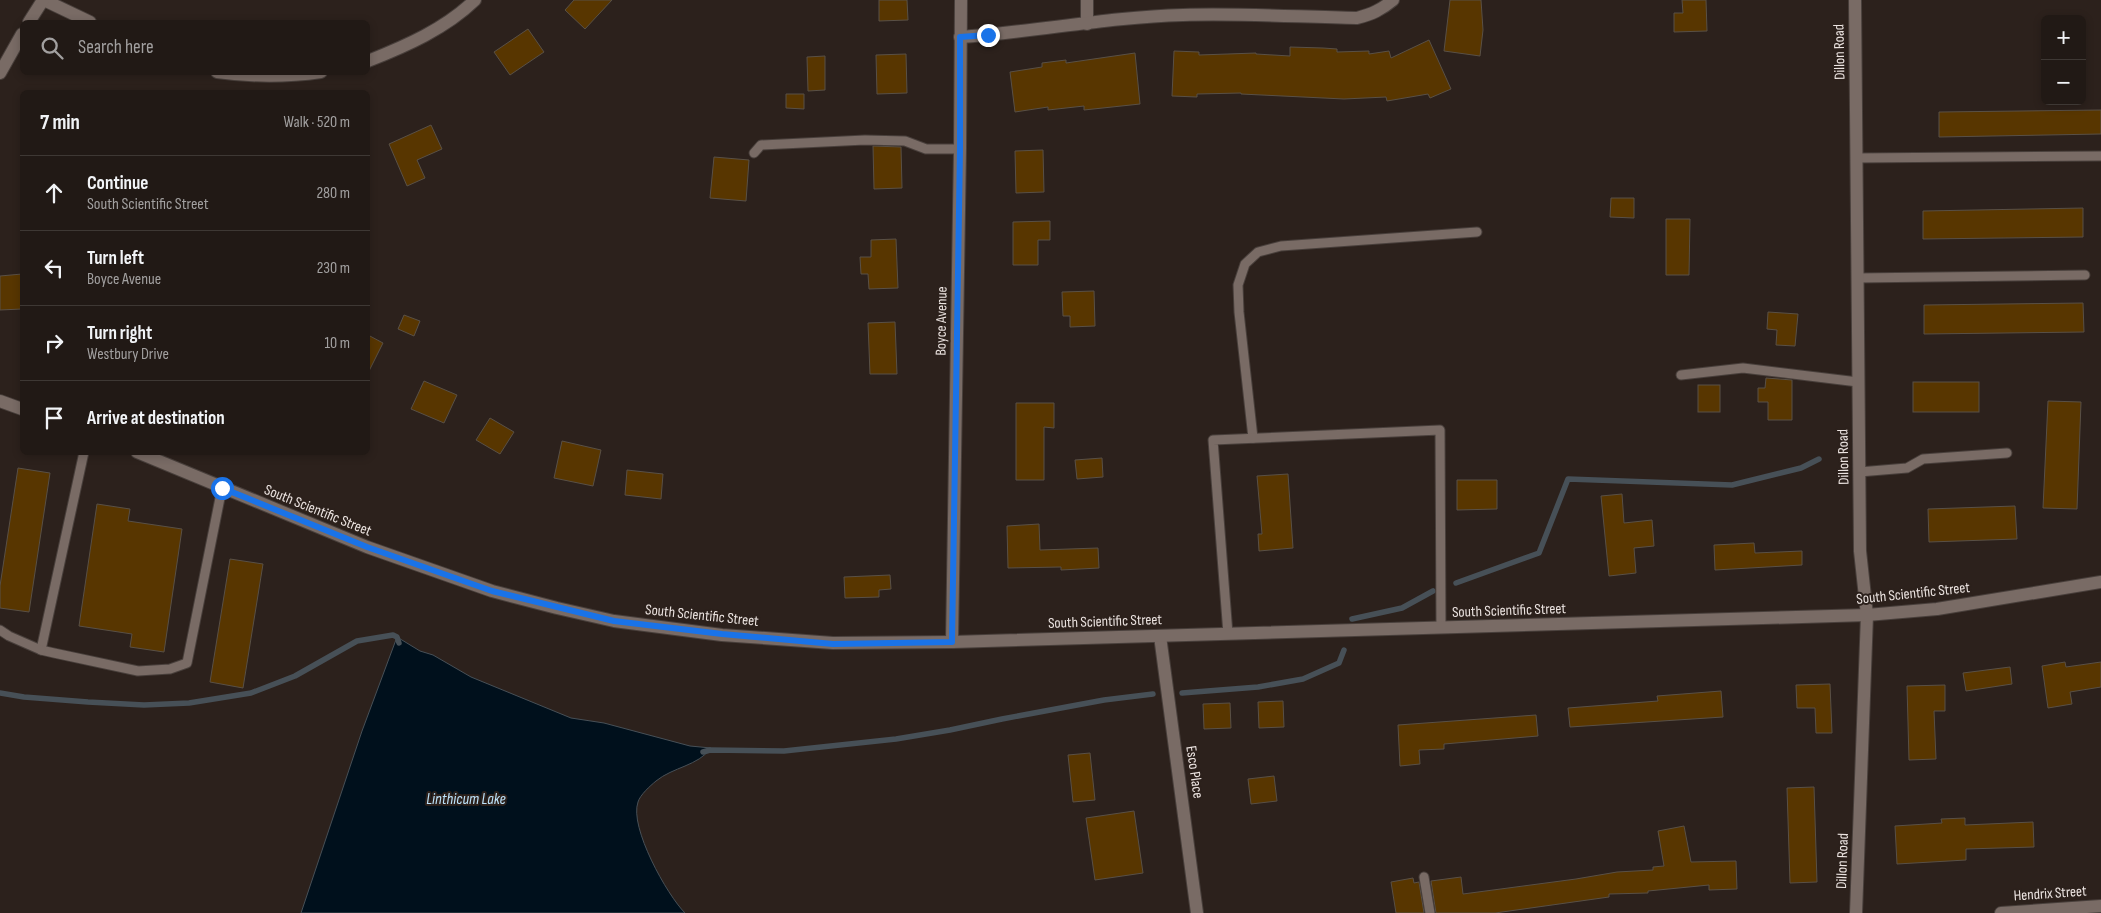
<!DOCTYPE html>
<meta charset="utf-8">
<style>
:root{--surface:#211915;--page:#2d2622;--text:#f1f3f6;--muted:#a2a0a0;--line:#3e3834}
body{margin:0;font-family:"Sofia Sans Condensed",sans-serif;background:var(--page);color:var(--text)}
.controls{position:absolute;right:15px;top:15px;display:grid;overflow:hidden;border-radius:8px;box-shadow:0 2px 8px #0003}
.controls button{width:45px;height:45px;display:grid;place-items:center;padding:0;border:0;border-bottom:1px solid var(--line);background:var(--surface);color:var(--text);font:25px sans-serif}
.stop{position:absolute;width:15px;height:15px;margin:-11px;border:4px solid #1a73e8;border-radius:50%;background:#fff}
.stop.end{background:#1a73e8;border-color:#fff;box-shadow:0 1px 5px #0008}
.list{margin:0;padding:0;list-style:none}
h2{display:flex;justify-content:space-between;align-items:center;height:65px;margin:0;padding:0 20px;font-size:21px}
h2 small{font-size:16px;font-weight:400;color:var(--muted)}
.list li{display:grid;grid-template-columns:32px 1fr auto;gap:15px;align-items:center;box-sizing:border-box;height:75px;padding:0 20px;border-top:1px solid var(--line)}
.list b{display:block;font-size:19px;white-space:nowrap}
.list p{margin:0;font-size:16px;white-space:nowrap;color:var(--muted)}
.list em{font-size:16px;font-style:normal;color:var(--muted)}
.icon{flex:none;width:28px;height:28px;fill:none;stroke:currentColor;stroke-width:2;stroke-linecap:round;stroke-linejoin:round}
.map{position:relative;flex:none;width:2101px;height:913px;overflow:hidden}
.search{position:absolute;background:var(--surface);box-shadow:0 2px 8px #0003;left:20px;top:20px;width:350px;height:55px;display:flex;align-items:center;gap:12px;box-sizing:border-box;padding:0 18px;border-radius:8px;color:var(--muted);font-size:19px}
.panel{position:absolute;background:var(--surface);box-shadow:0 2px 8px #0003;left:20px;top:90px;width:350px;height:365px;border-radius:8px}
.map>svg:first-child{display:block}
</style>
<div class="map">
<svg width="2101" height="913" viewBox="0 0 2101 913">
<rect width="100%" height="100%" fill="#2c211c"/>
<path fill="#00101c" stroke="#475057" d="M397,637L420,651L433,655L471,677L571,718L604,723L690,746L711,748C698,766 673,767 656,781C650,786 640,795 638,802C629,827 667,895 685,913H301L362,731Z"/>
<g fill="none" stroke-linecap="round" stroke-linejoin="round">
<g stroke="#475057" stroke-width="5.5">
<path d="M1456,583L1539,553L1568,479L1732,485L1801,468L1819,459"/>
<path d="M1352,619L1402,608L1433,591"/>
<path d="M0,693L24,697L88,702L144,705L189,703L251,693L295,676L357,641L393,635L397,637L399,643"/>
<path d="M1182,693L1258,687L1303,679L1339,663L1344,650"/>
<path d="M703,752L710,750L784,751L896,739L950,730L1002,719L1104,700L1153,694"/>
</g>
</g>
<g fill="#583600" stroke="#595046">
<path d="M574,0H612L585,29L565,10Z"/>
<path d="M879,0H907L908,20L879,21Z"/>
<path d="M1450,0H1481L1483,30L1480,56L1444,51Z"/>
<path d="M1682,0H1706L1707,31L1674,32V13H1683Z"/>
<path d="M528,29L544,52L510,75L494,52Z"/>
<path d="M1429,40L1451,89L1430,98L1428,94L1387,101L1386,97L1344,99L1241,94V93L1197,94V97L1172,96L1174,51L1199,52V55L1256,53V54L1290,56V47L1323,48L1337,49V52L1369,51V54L1389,51L1391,58Z"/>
<path d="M1135,53L1140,104L1084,110V106L1048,110V107L1015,112L1010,72L1042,67V63L1066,60V63Z"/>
<path d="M906,54L907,93L877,94L876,55Z"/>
<path d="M825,56V90L808,91L807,57Z"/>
<path d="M786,94H804V109L786,108Z"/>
<path d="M2101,110V134L1939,137V112Z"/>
<path d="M431,125L442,149L417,160L425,178L407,186L389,144Z"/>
<path d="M873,146L901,147L902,188L874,189Z"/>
<path d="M1043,150L1044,192L1016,193L1015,151Z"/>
<path d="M714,157L749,160L746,201L710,198Z"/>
<path d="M1611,198H1634V218L1610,217Z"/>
<path d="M2083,208V237L1923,239V211Z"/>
<path d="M1666,219H1690L1689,275H1666Z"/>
<path d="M1050,221V240H1038V265H1013V222Z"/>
<path d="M896,239L898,288L869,289L868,274H861L860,257H871V240Z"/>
<path d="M22,274V309L0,310V276Z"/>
<path d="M1094,291L1095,326L1070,327V316H1063L1062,292Z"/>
<path d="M2083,303L2084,332L1924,334V305Z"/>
<path d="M1768,312L1798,314L1795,346L1776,345L1777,330L1767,329Z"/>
<path d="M404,315L420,321L414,336L398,329Z"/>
<path d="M895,322L897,374H870L868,323Z"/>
<path d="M368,335L383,343L368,373Z"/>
<path d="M1766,378L1792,380V420H1768V402H1758V388H1765Z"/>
<path d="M424,381L457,395L444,423L411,409Z"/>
<rect x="1913" y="382" width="66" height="30"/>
<rect x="1698" y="385" width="22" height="27"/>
<path d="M2048,401L2081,402L2077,509L2043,508Z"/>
<path d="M1016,403H1054V428L1044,427V480H1016Z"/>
<path d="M490,418L514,432L500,454L476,440Z"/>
<path d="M562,441L601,450L593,486L554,478Z"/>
<path d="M1102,458L1103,477L1077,479L1075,460Z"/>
<path d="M18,468L50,473L29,612L0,608V586Z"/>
<path d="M627,470L663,474L661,499L625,495Z"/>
<path d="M1288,474L1293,548L1259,551L1258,534H1262L1257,476Z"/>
<path d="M1457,480H1497V509L1457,510Z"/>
<path d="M1622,494L1624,523L1652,520L1654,546L1634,548L1636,573L1609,576L1601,496Z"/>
<path d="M97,504L130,509L128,521L182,529L164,652L130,647L132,634L79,626Z"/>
<path d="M2015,506L2017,539L1929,542L1928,509Z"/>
<path d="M1039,524L1040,550L1098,548L1099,568L1061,570V567L1008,568L1007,526Z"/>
<path d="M1754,543L1755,553L1802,551V565L1715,570L1714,545Z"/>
<path d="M230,559L263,564L243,688L210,682Z"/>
<path d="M890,575L891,589L879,590V597L845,598L844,577Z"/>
<path d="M2065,662L2066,667L2101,662V687L2070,692L2072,704L2048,708L2042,666Z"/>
<path d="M2010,667L2012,684L1966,691L1963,673Z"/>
<path d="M1830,684L1832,733H1816L1815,708H1797L1796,685Z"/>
<path d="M1945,685V711H1934L1936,759L1909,760L1907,686Z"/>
<path d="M1721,691L1723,717L1570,727L1568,708L1658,701L1657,696Z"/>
<path d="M1283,701L1284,727L1259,728L1258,702Z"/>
<path d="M1230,703L1231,728L1204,729L1203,704Z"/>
<path d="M1536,715L1538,736L1444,744V749L1419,750L1420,764L1400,766L1398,725Z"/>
<path d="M1090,753L1095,800L1073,802L1068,755Z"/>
<path d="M1274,776L1277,801L1251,804L1248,779Z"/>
<path d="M1814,787L1817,882L1790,883L1787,788Z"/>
<path d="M1134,811L1143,873L1095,880L1086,818Z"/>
<path d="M1965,818V825L2033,822L2034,847L1966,849V860L1897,864L1895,826L1942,823L1941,819Z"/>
<path d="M1684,826L1691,862L1736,861L1737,889L1709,890V885L1648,891V893L1609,894V897L1495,913H1436L1431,881L1461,877L1463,894L1576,879L1617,872L1653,870V867L1664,866L1658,831Z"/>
<path d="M1413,878L1414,883L1419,882L1424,913H1396L1391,882Z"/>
</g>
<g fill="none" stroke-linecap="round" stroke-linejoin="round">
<defs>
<g id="service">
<path d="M754,153L761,145L865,140L905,141L926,149H960"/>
<path d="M1856,158L2101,156"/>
<path d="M1857,278L2085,275"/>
<path d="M1681,375L1743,368L1858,382"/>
<path d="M1253,438L1239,312L1238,285L1245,264L1258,252L1281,246L1477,232"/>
<path d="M84,452L41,650L54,653L138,671L170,669L187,663L222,488"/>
<path d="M1859,472L1907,468L1923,459L2007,453"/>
<path d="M0,630L9,636L41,650"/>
<path d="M1228,634L1213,440L1440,430L1441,628"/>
<path d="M1424,877L1430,913"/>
</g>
<g id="minor">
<path d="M44,0L90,22"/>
<path d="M1855,0L1860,551L1867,615L1856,913"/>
<path d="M29,22L43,0"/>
<path d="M1087,24V0"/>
<path d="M960,37C1035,32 1108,17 1183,15C1241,13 1299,17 1357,18C1372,14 1381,10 1393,0"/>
<path d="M368,61C406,46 445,29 475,0"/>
<path d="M217,72C253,77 286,77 321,72"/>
<path d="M0,73L22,34"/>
<path d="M1160,636L1197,913"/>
<path d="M952,642L960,149L961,0"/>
<path d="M2001,913L2101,906"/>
</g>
<g id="tertiary">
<path d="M0,401L22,409"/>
<path d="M137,452L367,547L492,591L557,608L614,621L722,635L833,643L952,642L1867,615L1937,609L2101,582"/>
</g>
</defs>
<use href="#service" stroke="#483f3b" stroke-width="11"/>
<use href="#minor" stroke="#483f3b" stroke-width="14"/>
<use href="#tertiary" stroke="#483f3b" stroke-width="14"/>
<use href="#service" stroke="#796b65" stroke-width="9"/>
<use href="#minor" stroke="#796b65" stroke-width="12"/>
<use href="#tertiary" stroke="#796b65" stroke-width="12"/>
</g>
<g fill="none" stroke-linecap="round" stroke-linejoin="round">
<path stroke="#1a73e8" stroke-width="6" d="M222,488L367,547L492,591L614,621L722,634L833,644L952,642L960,149V37L988,35"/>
</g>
<g text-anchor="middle" stroke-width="4" stroke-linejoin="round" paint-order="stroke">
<g font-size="15" fill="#ece4e1" stroke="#2c211c">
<text transform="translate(1839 52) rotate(-91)" y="5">Dillon Road</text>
<text transform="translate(941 321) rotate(-89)" y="5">Boyce Avenue</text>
<text transform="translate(1843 457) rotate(-91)" y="5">Dillon Road</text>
<text transform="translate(318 510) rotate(22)" y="5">South Scientific Street</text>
<text transform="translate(1913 593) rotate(-6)" y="5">South Scientific Street</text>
<text transform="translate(1509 610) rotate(-2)" y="5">South Scientific Street</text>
<text transform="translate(702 615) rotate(6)" y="5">South Scientific Street</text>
<text transform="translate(1105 621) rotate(-2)" y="5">South Scientific Street</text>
<text transform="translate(1195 772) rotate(82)" y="5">Esco Place</text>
<text transform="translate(1842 861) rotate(-88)" y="5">Dillon Road</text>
<text transform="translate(2050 893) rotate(-4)" y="5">Hendrix Street</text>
</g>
<g font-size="16" font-style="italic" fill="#bde3fb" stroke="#2c211c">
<text x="466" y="804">Linthicum Lake</text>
</g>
</g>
</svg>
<div class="controls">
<button>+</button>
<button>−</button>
</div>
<div class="stop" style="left:222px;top:488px"></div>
<div class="stop end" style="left:988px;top:35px"></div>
<div class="search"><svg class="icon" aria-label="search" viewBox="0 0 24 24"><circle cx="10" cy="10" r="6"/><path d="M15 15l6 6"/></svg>Search here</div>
<section class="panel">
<h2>7 min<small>Walk · 520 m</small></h2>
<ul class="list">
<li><svg class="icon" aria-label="ahead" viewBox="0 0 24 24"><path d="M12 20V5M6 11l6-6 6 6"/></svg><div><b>Continue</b><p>South Scientific Street</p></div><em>280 m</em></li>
<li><svg class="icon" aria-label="left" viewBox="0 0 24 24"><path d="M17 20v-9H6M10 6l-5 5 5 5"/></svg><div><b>Turn left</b><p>Boyce Avenue</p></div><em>230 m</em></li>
<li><svg class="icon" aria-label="right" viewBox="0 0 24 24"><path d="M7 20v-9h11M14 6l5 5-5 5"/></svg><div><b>Turn right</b><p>Westbury Drive</p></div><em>10 m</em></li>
<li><svg class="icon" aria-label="arrive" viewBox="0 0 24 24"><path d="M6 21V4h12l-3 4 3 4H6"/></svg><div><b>Arrive at destination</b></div></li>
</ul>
</section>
</div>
